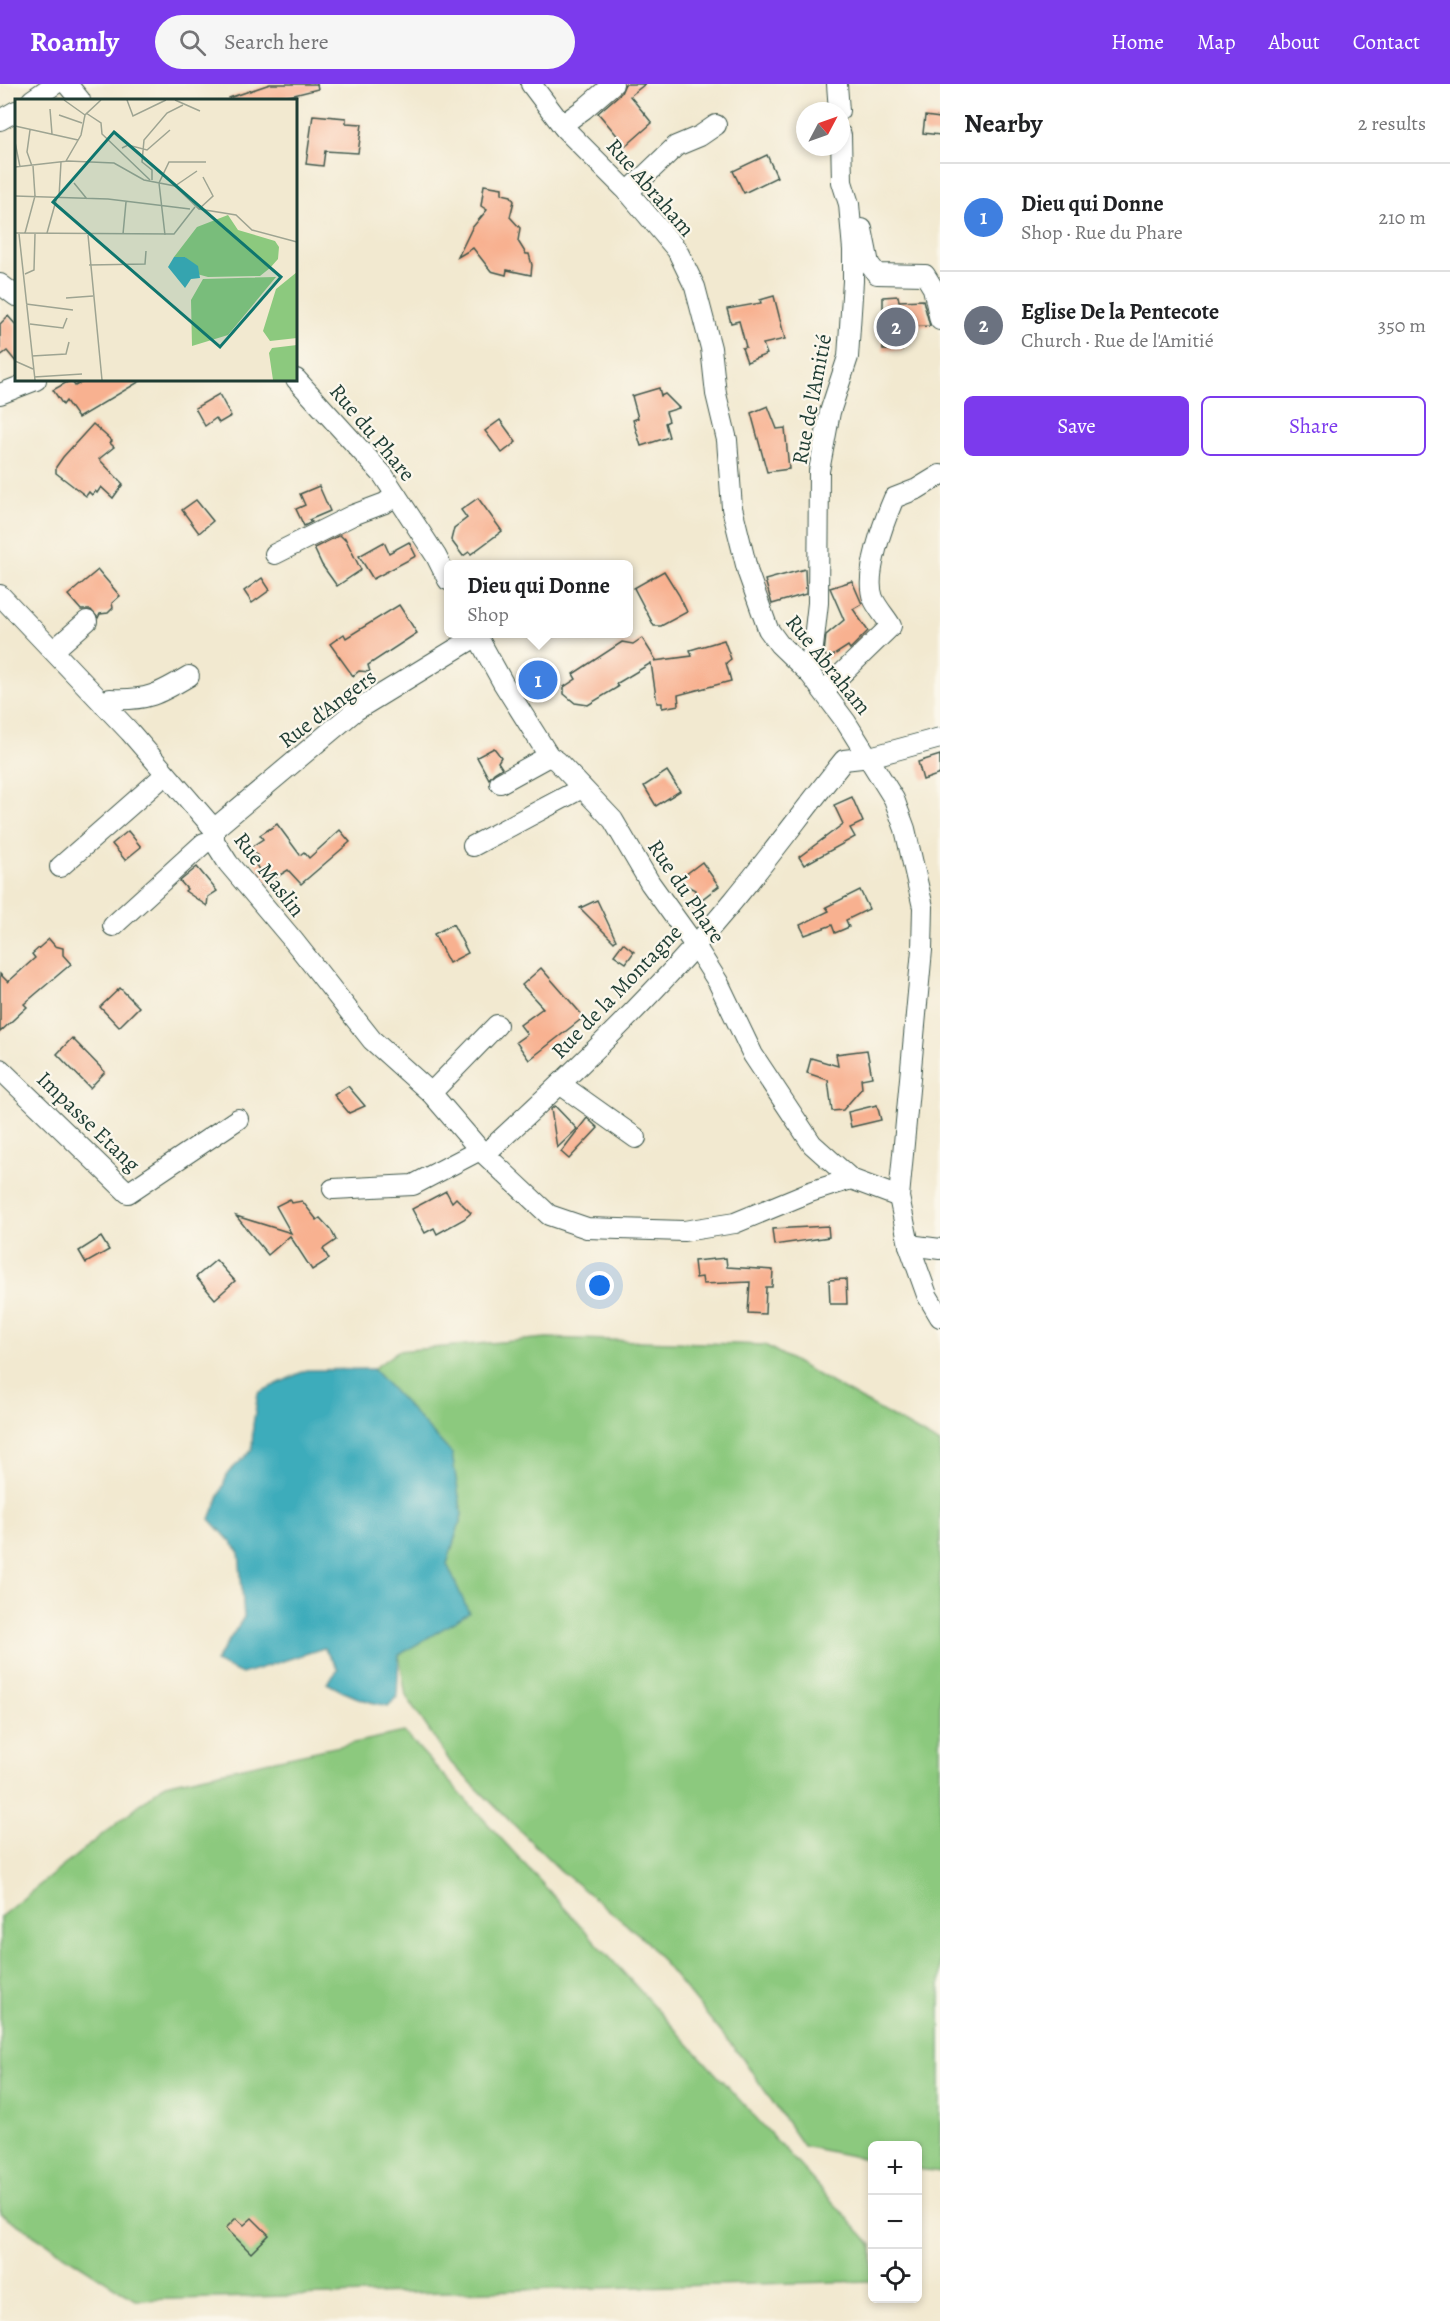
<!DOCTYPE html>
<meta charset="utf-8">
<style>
:root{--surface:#fff;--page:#f6f6f6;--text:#202124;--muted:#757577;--line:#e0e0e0;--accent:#7c3aed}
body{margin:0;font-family:Alegreya,serif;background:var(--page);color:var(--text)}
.controls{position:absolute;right:18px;bottom:18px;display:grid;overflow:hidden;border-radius:9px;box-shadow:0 3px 9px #0003}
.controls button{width:54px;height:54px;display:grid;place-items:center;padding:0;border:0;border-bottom:2px solid var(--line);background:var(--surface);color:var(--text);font:30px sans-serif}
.compass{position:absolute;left:796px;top:18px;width:54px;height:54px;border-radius:50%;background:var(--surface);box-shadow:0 3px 9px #0003;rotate:49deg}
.you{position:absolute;left:600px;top:1202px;width:21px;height:21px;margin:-15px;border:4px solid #fff;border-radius:50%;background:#1a73e8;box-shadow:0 0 0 9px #1a73e833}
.badge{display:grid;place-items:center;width:39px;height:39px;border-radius:50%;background:var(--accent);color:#fff;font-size:20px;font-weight:700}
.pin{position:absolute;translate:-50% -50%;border:3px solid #fff;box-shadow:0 2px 6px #0006}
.popup{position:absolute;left:444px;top:476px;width:189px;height:78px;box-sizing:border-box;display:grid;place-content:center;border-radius:9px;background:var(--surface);filter:drop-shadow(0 2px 4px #0005);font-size:20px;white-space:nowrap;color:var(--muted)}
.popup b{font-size:22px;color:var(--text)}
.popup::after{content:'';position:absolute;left:50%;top:100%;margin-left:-12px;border:12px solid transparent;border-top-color:var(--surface)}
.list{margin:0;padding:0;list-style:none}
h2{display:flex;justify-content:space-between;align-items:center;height:78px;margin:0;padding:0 24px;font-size:26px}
h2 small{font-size:20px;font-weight:400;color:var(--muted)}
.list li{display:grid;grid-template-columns:39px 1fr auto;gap:18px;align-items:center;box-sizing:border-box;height:108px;padding:0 24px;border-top:2px solid var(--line)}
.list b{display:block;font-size:22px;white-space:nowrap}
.list p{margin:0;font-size:20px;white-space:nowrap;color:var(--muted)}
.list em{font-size:20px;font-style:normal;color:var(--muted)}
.actions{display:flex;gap:12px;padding:18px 24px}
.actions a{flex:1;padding:14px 0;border:2px solid var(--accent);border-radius:9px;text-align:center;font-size:21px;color:var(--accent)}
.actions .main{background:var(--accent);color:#fff}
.icon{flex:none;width:33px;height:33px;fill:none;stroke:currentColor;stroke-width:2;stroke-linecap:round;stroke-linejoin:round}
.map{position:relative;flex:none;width:940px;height:2237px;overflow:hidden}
header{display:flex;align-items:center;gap:36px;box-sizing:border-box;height:84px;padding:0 30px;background:var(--accent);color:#fff}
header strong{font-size:28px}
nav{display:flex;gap:33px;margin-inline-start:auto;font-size:21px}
.search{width:420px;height:54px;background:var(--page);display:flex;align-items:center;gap:15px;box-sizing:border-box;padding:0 21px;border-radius:33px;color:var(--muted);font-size:22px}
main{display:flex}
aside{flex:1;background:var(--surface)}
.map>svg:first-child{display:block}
</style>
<header>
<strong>Roamly</strong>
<div class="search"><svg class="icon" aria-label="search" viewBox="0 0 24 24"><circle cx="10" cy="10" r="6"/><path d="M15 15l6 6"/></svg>Search here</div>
<nav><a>Home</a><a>Map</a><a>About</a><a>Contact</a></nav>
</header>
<main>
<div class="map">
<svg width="940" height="2237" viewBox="0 0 940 2237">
<rect width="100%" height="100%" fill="#fbf7ec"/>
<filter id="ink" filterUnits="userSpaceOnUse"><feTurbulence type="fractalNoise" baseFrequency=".0167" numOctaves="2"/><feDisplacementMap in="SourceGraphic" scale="12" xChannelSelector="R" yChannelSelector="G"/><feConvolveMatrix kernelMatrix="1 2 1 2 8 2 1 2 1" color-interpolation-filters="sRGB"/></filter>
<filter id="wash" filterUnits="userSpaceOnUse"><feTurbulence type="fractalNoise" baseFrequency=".008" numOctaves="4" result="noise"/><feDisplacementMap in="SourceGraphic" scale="24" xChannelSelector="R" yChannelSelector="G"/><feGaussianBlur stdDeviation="1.35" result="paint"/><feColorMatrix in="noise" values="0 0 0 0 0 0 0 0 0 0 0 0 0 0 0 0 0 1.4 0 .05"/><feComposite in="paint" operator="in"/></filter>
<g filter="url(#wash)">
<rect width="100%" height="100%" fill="#f2e9d0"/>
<g fill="#8cc97e" stroke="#568359" stroke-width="1.5">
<path d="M547,1254L765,1261L940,1360V2088L918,2085V2062H872V2076L803,2062L743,1975L644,1855L560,1786L451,1679L406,1612L399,1571L468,1529L447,1480L462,1431L452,1370L373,1285L398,1267Z"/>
<path d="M404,1648L872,2161V2197L135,2216L0,2129V1833L165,1700Z"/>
</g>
<path fill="#3dacbb" stroke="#2e7478" stroke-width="1.5" d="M373,1285L452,1370L462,1431L447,1480L469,1529L399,1571L397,1613L388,1622C365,1618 347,1611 327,1599L338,1586L324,1564L242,1590L215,1578L244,1533L239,1467L210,1435L228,1389L252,1366L253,1341L258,1309L306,1286Z"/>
<g id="blocks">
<g fill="#f8b190">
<path d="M270,0H317L318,5L274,16H230L229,14Z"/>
<path d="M625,0H645L630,12L652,39L626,62L598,29L621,9Z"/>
<path d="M313,31L346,34V39L362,40L358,69L325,67L323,82L306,80Z"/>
<path d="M925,32L940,34V51L923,49Z"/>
<path d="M767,71L777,93L744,109L733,87Z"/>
<path d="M484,101L502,104V110L511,112L514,117L510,133L520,144L518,157L526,170H529L532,181L531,191L507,186L506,191L491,187L473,164L458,173L472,144L487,126L481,122Z"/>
<path d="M774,212L785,255L763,260L767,270L747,278L742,264L746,263L739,237L731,239L727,225L761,219L760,216Z"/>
<path d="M898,212L899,217L923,216L930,242L902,243V266H883V213Z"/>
<path d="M8,232L16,241V278L7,267L0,272V240Z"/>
<path d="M71,296L75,302L86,296H142L78,334L66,317L63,321L53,306Z"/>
<path d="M659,304L661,312L665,310L679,324L666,328L669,337L665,339L669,353L641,362L633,336L638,334L632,312Z"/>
<path d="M219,310L231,332L219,339L216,334L205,342L195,324Z"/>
<path d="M768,322L777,345L785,344L789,385L767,388L751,329Z"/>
<path d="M500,336L516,358L502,369L485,347Z"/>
<path d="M93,340L112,357L110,359L114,363L99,375L123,400L113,414L101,403L97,409L95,407L92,411L89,408L86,412L56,389V383L63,373Z"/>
<path d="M319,402L330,427L309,436L312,438L304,442L296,425L305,421L300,410Z"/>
<path d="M478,414L502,447L471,470L469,468L463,472L451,456L454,444L467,434L461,426Z"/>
<path d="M196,416L213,437L199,449L182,426Z"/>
<path d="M340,451L344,455L345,454L361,486L337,502L322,481L314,464Z"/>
<path d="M384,458L389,469L409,458L416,472L373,495L359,472Z"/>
<path d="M805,485L806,510L772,520L765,496Z"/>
<path d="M98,486L120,512L112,519L113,524L108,529L100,530L98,534L91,526H81L68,511Z"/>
<path d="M664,487L679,511L687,528L661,542H654L634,504Z"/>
<path d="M262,494L270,506L252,519L244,507Z"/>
<path d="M852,497L862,520L853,525L868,547L850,565L848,562L828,575L824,569L826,551L844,536L830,504Z"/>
<path d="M399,521L417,549L368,581L370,588L359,587L353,592L330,560L344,550L346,554Z"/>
<path d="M642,554L656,576L654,577L692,572L690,566L724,556L731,575L726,579L731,597L678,611L679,621L662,624V619H657L651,579L616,600L618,603L588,621L575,619L564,610V603L576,595L573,590L622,558L633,560Z"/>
<path d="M494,664L501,673L498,678L502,684L494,689L489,695L477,673Z"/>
<path d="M940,671V690L923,696L918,678Z"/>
<path d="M667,687L680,707L656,722L644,702Z"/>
<path d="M852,713L863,738L850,744L855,753L804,781L799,773L843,740L834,721Z"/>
<path d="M277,740L300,771L304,768L309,774L340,746L350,758L301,800L288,786L267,799L253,776L258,773L251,763L263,755L260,751Z"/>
<path d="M128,747L141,763L125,776L112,760Z"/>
<path d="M702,778L719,802L693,822L695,806L685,801L681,794Z"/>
<path d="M197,783L217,807L208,813L207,822L185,807L187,805L180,797Z"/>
<path d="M860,806L869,825L846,836L849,843L835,849L832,841L805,851L800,841L829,827L826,823Z"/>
<path d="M597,816L616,856L614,858L580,824Z"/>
<path d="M453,840L468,869L449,879L434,850Z"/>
<path d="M49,855L55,862L63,864V871L71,880L24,920L27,923L0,948V890L8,898L35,874L32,870Z"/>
<path d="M623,859L634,868L626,879L614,871Z"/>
<path d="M541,884L584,933L529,976L516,958L527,950L520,941L543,924L522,901Z"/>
<path d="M120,904L139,923L119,943L100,923Z"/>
<path d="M72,954L105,988L90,1004L57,970Z"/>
<path d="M867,966L872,993L861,995L862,1004L843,1026L832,1027L828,996L807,989L811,974L838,982L836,970Z"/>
<path d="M348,1002L365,1022L349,1029L334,1011Z"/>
<path d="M877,1021L881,1036L851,1043L848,1028Z"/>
<path d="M555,1022L577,1045L557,1064L551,1025Z"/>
<path d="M587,1034L598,1044L569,1075L561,1068Z"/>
<path d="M446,1107L452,1118L456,1114L471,1129L464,1135L437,1150L434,1144L425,1149L412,1125Z"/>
<path d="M290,1115L292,1119L302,1117L317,1136L320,1134L331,1146L336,1156L323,1165L329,1175L312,1186L290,1152L268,1171L236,1132L291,1149L276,1122Z"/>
<path d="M828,1142L829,1153L774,1161L772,1145Z"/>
<path d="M101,1153L109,1166L86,1179L79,1167Z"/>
<path d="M726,1174L727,1183L773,1186L772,1203H766L765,1230L748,1229L750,1198L703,1200L702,1193L696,1194L694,1177Z"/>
<path d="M216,1176L235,1197L215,1215L196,1193Z"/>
<path d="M846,1195L847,1220H830L829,1196Z"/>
<path d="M236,2134L244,2141L252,2134L269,2151L251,2169L226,2144Z"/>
</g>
</g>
</g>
<g filter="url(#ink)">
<use href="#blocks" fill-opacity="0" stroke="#3f574b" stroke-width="1.5"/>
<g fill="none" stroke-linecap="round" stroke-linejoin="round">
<defs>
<g id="minor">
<path d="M67,0L80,16"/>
<path d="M531,0L565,45L628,108L677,166L695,203L711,264L716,310L727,356L732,424L748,489L768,545L779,560L810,590L846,638L894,715L905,745L923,823L922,866L899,1113L909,1161L927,1211L940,1233"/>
<path d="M837,0L839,27"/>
<path d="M32,16L55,0"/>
<path d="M0,36L16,27"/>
<path d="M562,41L584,25L613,0"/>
<path d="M628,108L676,62L700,52L716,41"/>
<path d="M862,145L869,180L877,190L925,191L933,204L940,236"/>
<path d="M0,200L16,212"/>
<path d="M296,295L383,391L436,472L448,496"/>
<path d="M0,310L36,296"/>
<path d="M275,470L353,431L385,419L396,411"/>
<path d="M0,511L130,648L214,745V757L228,779L293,856L372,956L431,1009L480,1066L549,1131L587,1144L684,1147L735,1139L810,1108L851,1095L899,1113"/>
<path d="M476,550L503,599L549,672L557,677L613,736L650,799L694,860L718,898L753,971L812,1060L851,1095"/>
<path d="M54,566L87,537"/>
<path d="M810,590L818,519L819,387L830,328L848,273L853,197V166L849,120L842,98L841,51"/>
<path d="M824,607L891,542C886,533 877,524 873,514C864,491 884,437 894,414L917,405L940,391"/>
<path d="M103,620L110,615C147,617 159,610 189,592"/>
<path d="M500,699L549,672"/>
<path d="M214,745L356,626L477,552"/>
<path d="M473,762L582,704"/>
<path d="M60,783L166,690"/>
<path d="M113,842L204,759L214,757"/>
<path d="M0,985L128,1109L238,1035"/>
<path d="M560,1000L636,1054"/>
<path d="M431,1009L497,941"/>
<path d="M485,1070C572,990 659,907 734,816C772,770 807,722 844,676L870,673L940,654"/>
<path d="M333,1105L413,1101L480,1066"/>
<path d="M909,1161L940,1165"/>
</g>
</defs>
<use href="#minor" stroke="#3f574b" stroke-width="22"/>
<use href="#minor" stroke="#fff" stroke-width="20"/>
</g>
</g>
<g text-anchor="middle" stroke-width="4.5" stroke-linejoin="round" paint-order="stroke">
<g font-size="22" fill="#1f3d34" stroke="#fbf7ec">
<text transform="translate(651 103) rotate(49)" y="8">Rue Abraham</text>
<text transform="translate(811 315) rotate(-79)" y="8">Rue de l'Amitié</text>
<text transform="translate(373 348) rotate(50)" y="8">Rue du Phare</text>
<text transform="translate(829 580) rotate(51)" y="8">Rue Abraham</text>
<text transform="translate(327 624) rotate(-37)" y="8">Rue d'Angers</text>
<text transform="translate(270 790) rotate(52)" y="8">Rue Maslin</text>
<text transform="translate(687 807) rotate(56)" y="8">Rue du Phare</text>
<text transform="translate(616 907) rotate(-46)" y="8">Rue de la Montagne</text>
<text transform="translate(89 1037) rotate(44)" y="8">Impasse Etang</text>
</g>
</g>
<g transform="translate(15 15)">
<rect width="282" height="282" fill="#f2e9d0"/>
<path d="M213,116L223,131L260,142L264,148L263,160L255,169L245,177L193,178L182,175L170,158H159L182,128ZM282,173V239L255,242L248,232L261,190ZM261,178L213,236L177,247L176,201L188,180ZM282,246V281H258L254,254L257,249Z" fill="#8cc97e"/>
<path d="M159,158H170L183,167L185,179L176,180L170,189L153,168Z" fill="#3dacbb"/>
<path fill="none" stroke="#9ea492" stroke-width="1.5" d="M49,1L70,16M112,1L118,17L151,1M160,1L185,12M35,10L37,35M71,14L86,24L87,35L135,81M44,16L67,24M0,27L63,41M15,31L12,53L17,67M0,43L5,68M107,49L113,46L132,51L155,31M51,62L66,36L70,16L86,1M0,68L53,62L99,64L129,81L160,87L184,110L221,116L237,131L282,143M137,81V71L127,63L129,41L152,14L168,6M59,84L72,100M160,87L182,72M0,97L93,100L175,110M44,98L46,63M184,110L198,97L188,78M0,134L159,135L180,108M10,134L20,97L18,67M32,134L42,98M4,135L20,281M108,135L111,103M73,136L87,281M150,136L144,84L154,63H191M74,166L130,165L131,152M10,175L19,171L20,135M51,199L78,197M11,205L58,211M15,225L48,229L52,219M17,257L51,255L54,243M0,262L18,270M19,278L67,275"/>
<path fill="#0f766e" fill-opacity="0.15" stroke="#0f766e" stroke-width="3" d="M99,33L266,178L205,248L38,103Z"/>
<rect width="282" height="282" fill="none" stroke="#1f3d34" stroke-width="3"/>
</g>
</svg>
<div class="controls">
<button>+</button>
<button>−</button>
<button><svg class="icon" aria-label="locate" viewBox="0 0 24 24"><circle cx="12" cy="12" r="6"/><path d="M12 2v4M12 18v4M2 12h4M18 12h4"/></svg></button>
</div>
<svg class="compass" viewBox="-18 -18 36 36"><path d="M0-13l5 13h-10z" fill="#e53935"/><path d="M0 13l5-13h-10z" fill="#757577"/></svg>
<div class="you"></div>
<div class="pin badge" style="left:538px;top:596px;background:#3f7fe0">1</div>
<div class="popup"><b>Dieu qui Donne</b>Shop</div>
<div class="pin badge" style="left:896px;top:243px;background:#6b7280">2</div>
</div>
<aside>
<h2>Nearby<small>2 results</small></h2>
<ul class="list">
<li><span class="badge" style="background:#3f7fe0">1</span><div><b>Dieu qui Donne</b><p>Shop · Rue du Phare</p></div><em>210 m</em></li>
<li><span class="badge" style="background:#6b7280">2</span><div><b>Eglise De la Pentecote</b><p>Church · Rue de l'Amitié</p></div><em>350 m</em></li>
</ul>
<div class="actions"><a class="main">Save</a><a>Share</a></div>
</aside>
</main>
